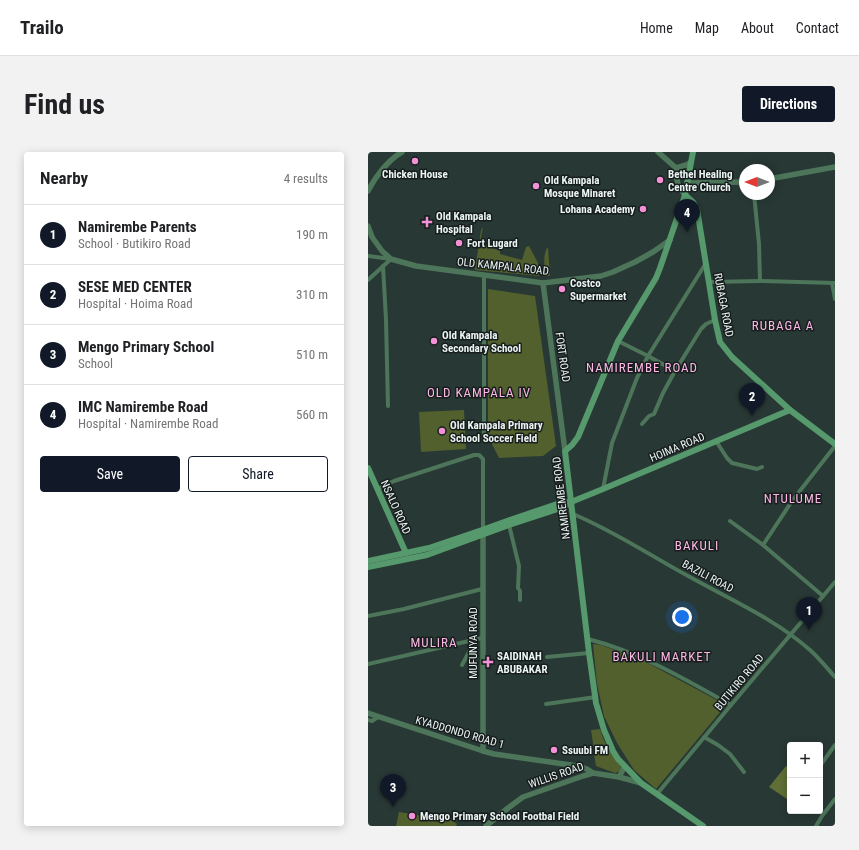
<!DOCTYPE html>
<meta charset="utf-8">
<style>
:root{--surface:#fff;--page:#f2f2f2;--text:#202124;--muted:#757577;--line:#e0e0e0;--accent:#111827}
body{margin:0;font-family:"Roboto Condensed",sans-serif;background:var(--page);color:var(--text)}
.controls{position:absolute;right:12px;bottom:12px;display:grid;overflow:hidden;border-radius:4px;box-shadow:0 2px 10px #0003}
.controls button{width:36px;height:36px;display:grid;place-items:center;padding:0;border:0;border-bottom:1px solid var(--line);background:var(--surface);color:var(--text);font:20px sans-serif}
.compass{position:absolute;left:371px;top:12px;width:36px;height:36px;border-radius:50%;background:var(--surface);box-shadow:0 2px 10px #0003;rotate:270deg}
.you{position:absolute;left:314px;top:465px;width:14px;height:14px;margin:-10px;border:3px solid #fff;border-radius:50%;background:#1a73e8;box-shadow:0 0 0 6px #1a73e833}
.badge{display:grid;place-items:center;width:26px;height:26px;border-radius:50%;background:var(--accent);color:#fff;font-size:13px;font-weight:700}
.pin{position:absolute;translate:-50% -33px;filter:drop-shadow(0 1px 2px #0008)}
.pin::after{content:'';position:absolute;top:21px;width:14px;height:12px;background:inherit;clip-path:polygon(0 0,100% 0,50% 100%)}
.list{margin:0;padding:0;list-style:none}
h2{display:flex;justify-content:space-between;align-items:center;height:52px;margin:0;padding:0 16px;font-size:17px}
h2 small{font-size:13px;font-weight:400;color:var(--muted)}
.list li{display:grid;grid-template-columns:26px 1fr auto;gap:12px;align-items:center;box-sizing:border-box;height:60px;padding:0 16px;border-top:1px solid var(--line)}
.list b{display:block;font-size:15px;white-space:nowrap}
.list p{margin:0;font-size:13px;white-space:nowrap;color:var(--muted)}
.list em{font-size:13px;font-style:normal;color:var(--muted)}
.actions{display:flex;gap:8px;padding:12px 16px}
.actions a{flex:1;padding:9px 0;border:1px solid var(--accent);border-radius:4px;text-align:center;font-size:14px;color:var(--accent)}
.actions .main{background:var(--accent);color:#fff}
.map{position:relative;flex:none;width:467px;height:674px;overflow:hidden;border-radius:4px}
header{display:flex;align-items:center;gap:24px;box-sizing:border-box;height:56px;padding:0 20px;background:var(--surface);border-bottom:1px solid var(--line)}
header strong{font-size:19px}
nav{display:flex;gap:22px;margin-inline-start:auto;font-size:14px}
.intro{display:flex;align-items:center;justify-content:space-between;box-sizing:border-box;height:96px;padding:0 24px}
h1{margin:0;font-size:28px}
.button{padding:10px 18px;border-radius:4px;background:var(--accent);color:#fff;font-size:14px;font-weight:700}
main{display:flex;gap:24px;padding:0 24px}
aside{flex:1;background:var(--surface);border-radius:4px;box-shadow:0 2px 10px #0003}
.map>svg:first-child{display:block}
</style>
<header>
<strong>Trailo</strong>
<nav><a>Home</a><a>Map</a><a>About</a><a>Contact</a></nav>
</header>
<div class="intro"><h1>Find us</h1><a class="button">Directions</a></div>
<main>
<aside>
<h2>Nearby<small>4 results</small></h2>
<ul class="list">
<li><span class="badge">1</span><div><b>Namirembe Parents</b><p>School · Butikiro Road</p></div><em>190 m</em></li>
<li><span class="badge">2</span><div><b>SESE MED CENTER</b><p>Hospital · Hoima Road</p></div><em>310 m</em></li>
<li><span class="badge">3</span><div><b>Mengo Primary School</b><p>School</p></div><em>510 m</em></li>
<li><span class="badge">4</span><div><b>IMC Namirembe Road</b><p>Hospital · Namirembe Road</p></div><em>560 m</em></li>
</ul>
<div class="actions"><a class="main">Save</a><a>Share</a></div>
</aside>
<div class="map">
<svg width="467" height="674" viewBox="0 0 467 674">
<rect width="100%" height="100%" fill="#283835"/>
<g fill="#51602c">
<path d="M115,75L112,91L132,99V102L154,108L158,95L161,94L170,111L171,124L107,118L113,78Z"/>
<path d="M180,95L182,124H177C177,114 174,103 180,95Z"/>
<path d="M120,137L167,144L188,294L175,304L131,306L120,284Z"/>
<path d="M96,258L98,297L53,300L51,260Z"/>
<path d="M225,492L233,493L274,508L358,553L288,637L266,618L249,591L236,564L229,532Z"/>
<path d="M232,577L235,586L239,594L226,598L223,578Z"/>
<path d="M241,598L253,615L252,619L247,621L228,614L226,602Z"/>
<path d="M31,660L85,669L89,672L88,674H28Z"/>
</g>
<path fill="#5f6f36" d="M418,614L422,617V649L401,635Z"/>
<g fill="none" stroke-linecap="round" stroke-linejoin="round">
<g stroke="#4d7559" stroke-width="4">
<path d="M386,42L391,92L392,129"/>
<path d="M0,104L23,107"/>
<path d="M15,114L18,168L20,254"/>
<path d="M0,128L23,107"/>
<path d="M341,130L392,129L467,131"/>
<path d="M464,131L467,147"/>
<path d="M250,189L280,204L307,219"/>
<path d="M274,272L281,264L286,262L295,241L307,219L333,177L338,172L347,168"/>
<path d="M116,285V123"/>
<path d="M348,289L359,306L364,311L389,317L394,315"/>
<path d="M9,337L26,329L106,303H111L115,307V380"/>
<path d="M235,337L244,291L269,226L280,204L338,111"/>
<path d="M205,362C246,379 283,404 322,425C363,448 407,467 442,498C451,506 459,516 467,525"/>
<path d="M362,369L395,393L455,444"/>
<path d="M141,373L151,414L150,436L152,439V448"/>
<path d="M395,393L424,349L467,294"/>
<path d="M0,464L36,457L114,437"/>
<path d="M220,487C271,500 317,527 363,553"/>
<path d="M179,505L221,501"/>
<path d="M0,512L114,486"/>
<path d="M94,513L108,487"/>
<path d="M178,552L228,545"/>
<path d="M0,568L4,569L10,565"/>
<path d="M336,585L350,593L362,602L376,620"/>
<path d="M452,614L467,593"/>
<path d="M289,642L363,553L467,430"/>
<path d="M448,674L454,664L467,647"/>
</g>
<g stroke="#4d7559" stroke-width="5.5">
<path d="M290,0L308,16C307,27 310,35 317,43"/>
<path d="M308,16L318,13L323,10"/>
<path d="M401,27L467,15"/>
<path d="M319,31L377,30"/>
<path d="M0,39C7,25 20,8 34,0"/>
<path d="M0,74L4,85L14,99L23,107L48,114L175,131L233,124L245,120L267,110L285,100L302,88"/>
<path d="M175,131L197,299"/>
<path d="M0,561L115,599L126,602L210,614L219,617L225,621"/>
<path d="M115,599V383"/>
<path d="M251,625L257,614"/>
<path d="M118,674L140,656L155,645L215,624L225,621L251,625L273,631"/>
</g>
<g stroke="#56996c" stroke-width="6">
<path d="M325,0L317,43L292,116L288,126L250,189L210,285L204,293L197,299L221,501L228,551L236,578L245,599L250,607L273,631L335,674"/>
<path d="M317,43L325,50L329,57L347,168L352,190L364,205L422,258L467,292"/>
<path d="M0,316L38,401"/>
<path d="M0,409L61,396L114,378L139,369L195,350H203"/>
<path d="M0,415L59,403L141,373L196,355L203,350L235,337L422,258"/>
</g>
</g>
<g fill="#f391d6" stroke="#161d1c" stroke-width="1.5">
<circle cx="47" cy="9" r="4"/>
<circle cx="292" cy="28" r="4"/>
<circle cx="168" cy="34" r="4"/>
<circle cx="275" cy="57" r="4"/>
<path d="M57 64h4v4h4v4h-4v4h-4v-4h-4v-4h4z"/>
<circle cx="91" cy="91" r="4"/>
<circle cx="194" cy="137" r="4"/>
<circle cx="66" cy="189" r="4"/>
<circle cx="74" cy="279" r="4"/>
<path d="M118 504h4v4h4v4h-4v4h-4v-4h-4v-4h4z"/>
<circle cx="186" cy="598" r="4"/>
<circle cx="44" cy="664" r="4"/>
</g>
<g text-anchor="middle" stroke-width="3" stroke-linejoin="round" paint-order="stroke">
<g font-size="11" font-weight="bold" fill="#ebf5f3" stroke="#161d1c" text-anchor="start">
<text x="47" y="26" text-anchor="middle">Chicken House</text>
<text x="300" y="26">Bethel Healing<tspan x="300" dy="13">Centre Church</tspan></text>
<text x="176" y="32">Old Kampala<tspan x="176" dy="13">Mosque Minaret</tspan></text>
<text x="267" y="61" text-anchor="end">Lohana Academy</text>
<text x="68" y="68">Old Kampala<tspan x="68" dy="13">Hospital</tspan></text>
<text x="99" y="95">Fort Lugard</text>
<text x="202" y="135">Costco<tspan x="202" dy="13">Supermarket</tspan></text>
<text x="74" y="187">Old Kampala<tspan x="74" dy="13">Secondary School</tspan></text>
<text x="82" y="277">Old Kampala Primary<tspan x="82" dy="13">School Soccer Field</tspan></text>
<text x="129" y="508">SAIDINAH<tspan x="129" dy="13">ABUBAKAR</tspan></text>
<text x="194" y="602">Ssuubi FM</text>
<text x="52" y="668">Mengo Primary School Footbal Field</text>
</g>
<g font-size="11" fill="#ebf5f3" stroke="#161d1c">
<text transform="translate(135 114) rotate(6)" y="4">OLD KAMPALA ROAD</text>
<text transform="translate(356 153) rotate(79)" y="4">RUBAGA ROAD</text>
<text transform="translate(195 205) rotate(82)" y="4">FORT ROAD</text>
<text transform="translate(309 295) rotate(-23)" y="4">HOIMA ROAD</text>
<text transform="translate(193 346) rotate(-97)" y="4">NAMIREMBE ROAD</text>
<text transform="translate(28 355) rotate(66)" y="4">NSALO ROAD</text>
<text transform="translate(340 424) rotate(28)" y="4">BAZILI ROAD</text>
<text transform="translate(105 491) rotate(-90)" y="4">MUFUNYA ROAD</text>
<text transform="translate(371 530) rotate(-50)" y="4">BUTIKIRO ROAD</text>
<text transform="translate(92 580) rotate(16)" y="4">KYADDONDO ROAD 1</text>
<text transform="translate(188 623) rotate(-19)" y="4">WILLIS ROAD</text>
</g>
<g font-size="13" letter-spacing="1" fill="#fcb7e6" stroke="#161d1c">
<text x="415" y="178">RUBAGA A</text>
<text x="274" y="220">NAMIREMBE ROAD</text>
<text x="111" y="245">OLD KAMPALA IV</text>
<text x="425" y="351">NTULUME</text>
<text x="329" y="398">BAKULI</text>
<text x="66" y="495">MULIRA</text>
<text x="294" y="509">BAKULI MARKET</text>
</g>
</g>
</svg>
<div class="controls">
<button>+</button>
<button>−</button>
</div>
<svg class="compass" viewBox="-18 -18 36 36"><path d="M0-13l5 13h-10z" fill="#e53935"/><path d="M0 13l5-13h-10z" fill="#757577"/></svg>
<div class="you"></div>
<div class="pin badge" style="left:441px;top:478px">1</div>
<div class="pin badge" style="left:384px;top:264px">2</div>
<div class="pin badge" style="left:25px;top:655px">3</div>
<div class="pin badge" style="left:319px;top:80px">4</div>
</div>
</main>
